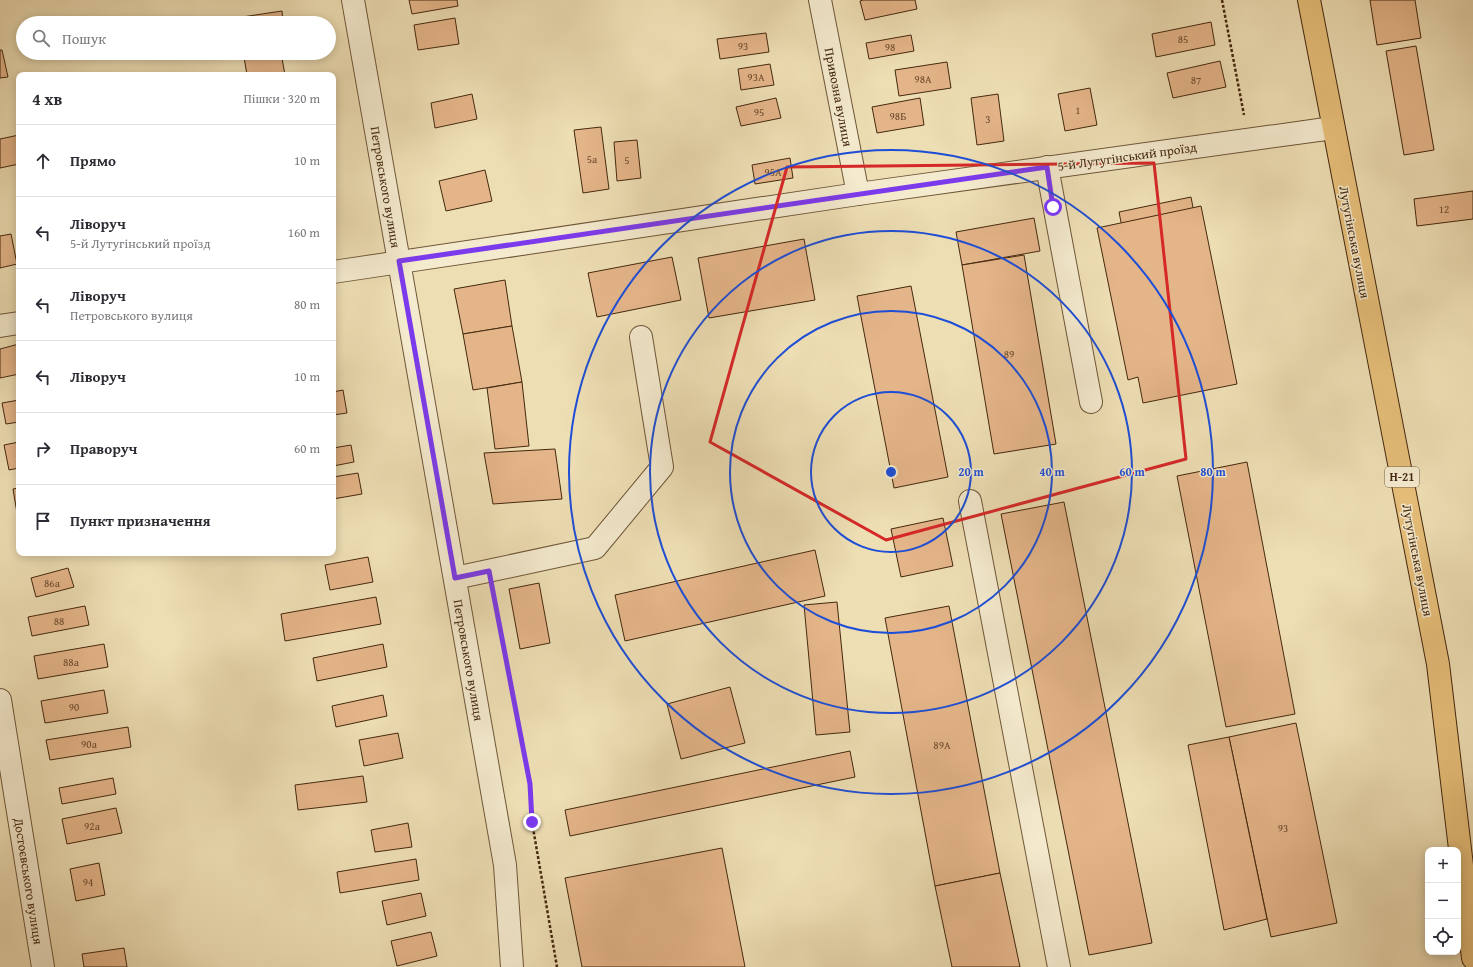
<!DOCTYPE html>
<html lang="uk">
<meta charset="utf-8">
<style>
:root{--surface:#fff;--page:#f2f2f3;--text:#2b2b33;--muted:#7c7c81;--line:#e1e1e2}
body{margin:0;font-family:"Gentium Book Plus",serif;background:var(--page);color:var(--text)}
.controls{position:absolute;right:12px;bottom:12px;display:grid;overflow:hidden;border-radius:8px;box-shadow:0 2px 10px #0003}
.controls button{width:36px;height:36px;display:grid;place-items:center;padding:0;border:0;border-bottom:1px solid var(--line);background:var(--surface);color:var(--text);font:20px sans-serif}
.stop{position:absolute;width:12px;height:12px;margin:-9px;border:3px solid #7c3aed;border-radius:50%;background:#fff}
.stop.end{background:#7c3aed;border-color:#fff;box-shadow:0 1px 4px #0008}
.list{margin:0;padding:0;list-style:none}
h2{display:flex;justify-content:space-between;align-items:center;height:52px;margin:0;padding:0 16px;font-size:17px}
h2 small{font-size:13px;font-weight:400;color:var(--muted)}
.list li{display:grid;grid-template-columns:26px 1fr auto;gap:12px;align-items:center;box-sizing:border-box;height:72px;padding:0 16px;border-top:1px solid var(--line)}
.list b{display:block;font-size:15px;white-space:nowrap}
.list p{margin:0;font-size:13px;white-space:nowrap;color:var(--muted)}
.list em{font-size:13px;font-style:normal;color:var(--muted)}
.icon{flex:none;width:22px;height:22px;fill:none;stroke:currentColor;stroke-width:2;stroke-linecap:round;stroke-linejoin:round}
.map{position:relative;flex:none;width:1473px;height:967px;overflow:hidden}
.search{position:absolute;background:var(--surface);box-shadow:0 2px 10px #0003;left:16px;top:16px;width:320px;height:44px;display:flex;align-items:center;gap:10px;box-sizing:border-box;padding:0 14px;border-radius:22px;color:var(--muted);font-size:15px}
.panel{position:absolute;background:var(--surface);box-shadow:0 2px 10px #0003;left:16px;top:72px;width:320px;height:484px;border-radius:8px}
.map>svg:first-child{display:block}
</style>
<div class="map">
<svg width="1473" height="967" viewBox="0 0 1473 967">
<rect width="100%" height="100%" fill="#eedeb4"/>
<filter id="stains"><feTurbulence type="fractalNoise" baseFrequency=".005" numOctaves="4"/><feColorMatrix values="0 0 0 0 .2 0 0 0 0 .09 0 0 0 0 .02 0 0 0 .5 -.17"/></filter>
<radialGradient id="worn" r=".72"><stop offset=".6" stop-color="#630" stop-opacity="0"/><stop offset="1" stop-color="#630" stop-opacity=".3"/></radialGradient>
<g fill="#e4b589" stroke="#44280f">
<path d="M409,0H457L458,6L412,14Z"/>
<path d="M863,0H915L917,9L865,20L860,1Z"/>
<path d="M1370,0H1415L1421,38L1377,45Z"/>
<path d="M282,11L283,23H243L242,17Z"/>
<path d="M455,18L459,44L418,50L414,25Z"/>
<path d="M1211,22L1215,45L1156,57L1152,34Z"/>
<path d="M766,33L769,52L720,59L717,39Z"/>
<path d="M911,35L914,51L869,59L866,43Z"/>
<path d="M1416,46L1434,150L1404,155L1386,51Z"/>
<path d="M0,50H2L8,77L0,78Z"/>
<path d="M269,53H281L285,75H247L244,57Z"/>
<path d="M1220,61L1226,87L1173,98L1167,73Z"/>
<path d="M947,62L951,88L899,96L895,70Z"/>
<path d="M770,64L774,85L741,90L738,69Z"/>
<path d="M1090,88L1097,125L1065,131L1058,94Z"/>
<path d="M472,94L477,119L435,128L431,103Z"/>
<path d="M998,94L1004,141L977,145L971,98Z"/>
<path d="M776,98L781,118L741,126L736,107Z"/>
<path d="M920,98L924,125L877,133L872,107Z"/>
<path d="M601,127L609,189L583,193L574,130Z"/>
<path d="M19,135V164L0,168V139Z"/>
<path d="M637,140L641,178L617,181L614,142Z"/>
<path d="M790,158L793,178L755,184L752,165Z"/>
<path d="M485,170L492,201L446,211L439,181Z"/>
<path d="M1473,191V219L1417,226L1414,199Z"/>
<path d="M1191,197L1201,249L1129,263L1119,212Z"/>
<path d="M1201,206L1237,384L1143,403L1138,377L1128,380L1097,228Z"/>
<path d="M1034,218L1040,251L962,265L956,232Z"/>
<path d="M11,234L17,264L0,268V236Z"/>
<path d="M804,239L815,300L709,318L698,258Z"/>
<path d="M1024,255L1056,444L994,454L962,265Z"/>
<path d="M672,257L681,300L597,317L588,273Z"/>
<path d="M505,280L512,326L463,334L454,289Z"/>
<path d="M911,286L948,477L894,488L857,296Z"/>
<path d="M512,326L522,382L473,390L463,334Z"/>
<path d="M19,344V374L0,378V349Z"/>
<path d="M522,382L529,446L495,449L487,388Z"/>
<path d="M343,390L347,413L333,415V392Z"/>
<path d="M19,400V422L6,424L2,403Z"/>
<path d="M19,442V468L9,470L4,445Z"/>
<path d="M351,445L354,462L333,466V448Z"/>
<path d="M555,449L562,499L493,504L484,453Z"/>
<path d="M1247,462L1295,714L1226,727L1177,476Z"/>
<path d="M358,473L362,494L333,499V477Z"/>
<path d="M19,488V513H17L13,489Z"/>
<path d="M1064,502L1152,943L1089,955L1001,514Z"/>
<path d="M943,518L953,566L901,577L891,529Z"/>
<path d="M815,550L825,596L625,641L615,595Z"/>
<path d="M368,557L373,582L330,590L325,565Z"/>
<path d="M68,568L74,587L36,597L31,578Z"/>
<path d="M539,583L550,643L520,649L509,589Z"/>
<path d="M376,597L381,624L285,641L281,614Z"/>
<path d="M837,602L850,732L816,735L804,605Z"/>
<path d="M85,606L89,625L32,636L28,617Z"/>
<path d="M949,606L1000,873L935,886L885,618Z"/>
<path d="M104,644L108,667L38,679L34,656Z"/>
<path d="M383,644L387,667L317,681L313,658Z"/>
<path d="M730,687L745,743L681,759L667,704Z"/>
<path d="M104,690L108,713L45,723L41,701Z"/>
<path d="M383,695L387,716L336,727L332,706Z"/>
<path d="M1296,723L1337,923L1271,937L1229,737Z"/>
<path d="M128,727L131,747L50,760L46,740Z"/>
<path d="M398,733L403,758L364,766L359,740Z"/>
<path d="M1229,737L1267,919L1224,930L1188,745Z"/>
<path d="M850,751L855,777L570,836L565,810Z"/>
<path d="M363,776L367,802L298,810L295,785Z"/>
<path d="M113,778L116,794L62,804L59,788Z"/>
<path d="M116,808L122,833L67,844L62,819Z"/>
<path d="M408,823L412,847L375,852L371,830Z"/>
<path d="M722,848L745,967H582L565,878Z"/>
<path d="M416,859L419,880L340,893L337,872Z"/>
<path d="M99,863L105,895L76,901L70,869Z"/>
<path d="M1000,873L1020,967H952L935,886Z"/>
<path d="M421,893L426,916L387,925L382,901Z"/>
<path d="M431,932L437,956L397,966L391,941Z"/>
<path d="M124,948L127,967H84L82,954Z"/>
</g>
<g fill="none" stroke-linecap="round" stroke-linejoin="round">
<defs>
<g id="minor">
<path d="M353,0L505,865L512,967"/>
<path d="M820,0L858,194"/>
<path d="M1047,167L1091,402"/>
<path d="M333,272L858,194L1333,128"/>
<path d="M0,326L19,323"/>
<path d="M970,501L1059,967"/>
<path d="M455,578L595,548L662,467L641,337"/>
<path d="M0,700L43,967"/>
</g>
<path id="major" d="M1309,0L1438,664L1473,958"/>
</defs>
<use href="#minor" stroke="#6e5638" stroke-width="24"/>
<use href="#major" stroke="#44280f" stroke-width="24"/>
<g stroke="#44280f" stroke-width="2.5" stroke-dasharray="3 2" stroke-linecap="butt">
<path d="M1222,0L1244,115"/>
<path d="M494,595L530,785L532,822L557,967"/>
</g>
<use href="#minor" stroke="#f4eace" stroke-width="22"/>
<use href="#major" stroke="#e7bf7a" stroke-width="22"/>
</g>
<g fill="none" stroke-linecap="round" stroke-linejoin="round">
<path stroke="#7c3aed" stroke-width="5" d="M532,822L530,784L489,571L455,578L399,261L1047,167L1053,207"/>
</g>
<path fill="none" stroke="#d62828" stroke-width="3" stroke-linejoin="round" d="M1154,163L1186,459L886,540L710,442L787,167Z"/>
<g fill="none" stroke="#1d4ed8" stroke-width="2">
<circle cx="891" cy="472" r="80"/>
<circle cx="891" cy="472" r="161"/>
<circle cx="891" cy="472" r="241"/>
<circle cx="891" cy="472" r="322"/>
</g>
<g text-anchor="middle" stroke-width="3" stroke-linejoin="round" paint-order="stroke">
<g font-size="11" fill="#6c4b2e">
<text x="1183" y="43">85</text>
<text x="743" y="50">93</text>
<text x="890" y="51">98</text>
<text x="756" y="81">93А</text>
<text x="923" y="83">98А</text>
<text x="1196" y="84">87</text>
<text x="1078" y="114">1</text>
<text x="759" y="116">95</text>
<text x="898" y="120">98Б</text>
<text x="988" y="123">3</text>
<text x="592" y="163">5а</text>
<text x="627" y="164">5</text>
<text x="773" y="176">95А</text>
<text x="1444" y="213">12</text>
<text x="1009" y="358">89</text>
<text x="52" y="587">86а</text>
<text x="59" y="625">88</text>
<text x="71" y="666">88а</text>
<text x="74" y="711">90</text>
<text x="89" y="748">90а</text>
<text x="942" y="749">89А</text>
<text x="92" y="830">92а</text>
<text x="1283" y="832">93</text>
<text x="88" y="886">94</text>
</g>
<rect fill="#f4eace" stroke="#796248" stroke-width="1" x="1385" y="467" width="34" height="20" rx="3"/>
<g font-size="12" font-weight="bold" fill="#44280f">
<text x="1402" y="481">Н-21</text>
</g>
<g font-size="13" fill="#44280f" stroke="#f4eace">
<text transform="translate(839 97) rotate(79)" y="5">Привозна вулиця</text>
<text transform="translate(1127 156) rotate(-8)" y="5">5-й Лутугінський проїзд</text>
<text transform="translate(386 187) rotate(80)" y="5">Петровського вулиця</text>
<text transform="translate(1355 242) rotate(79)" y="5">Лутугінська вулиця</text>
<text transform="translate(1418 560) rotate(79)" y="5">Лутугінська вулиця</text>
<text transform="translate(469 660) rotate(80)" y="5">Петровського вулиця</text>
<text transform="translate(29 881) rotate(81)" y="5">Достоєвського вулиця</text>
</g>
</g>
<circle cx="891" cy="472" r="6" fill="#1d4ed8" stroke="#f4eace" stroke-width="2"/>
<g font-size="12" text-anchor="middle" font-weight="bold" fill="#1d4ed8" stroke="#f4eace" stroke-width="3" stroke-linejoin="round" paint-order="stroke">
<text x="971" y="476">20 m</text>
<text x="1052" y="476">40 m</text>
<text x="1132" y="476">60 m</text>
<text x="1213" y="476">80 m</text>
</g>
<rect width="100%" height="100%" filter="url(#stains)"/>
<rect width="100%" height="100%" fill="url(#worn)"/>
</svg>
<div class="controls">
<button>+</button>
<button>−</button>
<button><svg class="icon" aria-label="locate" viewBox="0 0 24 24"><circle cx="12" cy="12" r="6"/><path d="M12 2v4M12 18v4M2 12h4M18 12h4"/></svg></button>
</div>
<div class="stop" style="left:1053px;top:207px"></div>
<div class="stop end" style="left:532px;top:822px"></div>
<div class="search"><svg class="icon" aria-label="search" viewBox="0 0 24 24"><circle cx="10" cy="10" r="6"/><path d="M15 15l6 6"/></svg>Пошук</div>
<section class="panel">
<h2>4 хв<small>Пішки · 320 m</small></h2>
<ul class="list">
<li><svg class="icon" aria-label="ahead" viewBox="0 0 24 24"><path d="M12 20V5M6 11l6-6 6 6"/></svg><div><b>Прямо</b></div><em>10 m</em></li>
<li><svg class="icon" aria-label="left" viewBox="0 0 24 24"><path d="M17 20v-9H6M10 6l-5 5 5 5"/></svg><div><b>Ліворуч</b><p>5-й Лутугінський проїзд</p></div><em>160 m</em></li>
<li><svg class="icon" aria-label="left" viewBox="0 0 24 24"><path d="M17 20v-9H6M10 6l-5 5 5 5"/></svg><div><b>Ліворуч</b><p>Петровського вулиця</p></div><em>80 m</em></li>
<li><svg class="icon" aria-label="left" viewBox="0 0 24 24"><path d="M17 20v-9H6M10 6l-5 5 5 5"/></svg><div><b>Ліворуч</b></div><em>10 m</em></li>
<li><svg class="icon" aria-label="right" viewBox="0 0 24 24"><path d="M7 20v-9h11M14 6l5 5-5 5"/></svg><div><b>Праворуч</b></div><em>60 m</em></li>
<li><svg class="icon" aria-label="arrive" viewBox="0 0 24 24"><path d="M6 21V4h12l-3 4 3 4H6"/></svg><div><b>Пункт призначення</b></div></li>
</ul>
</section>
</div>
